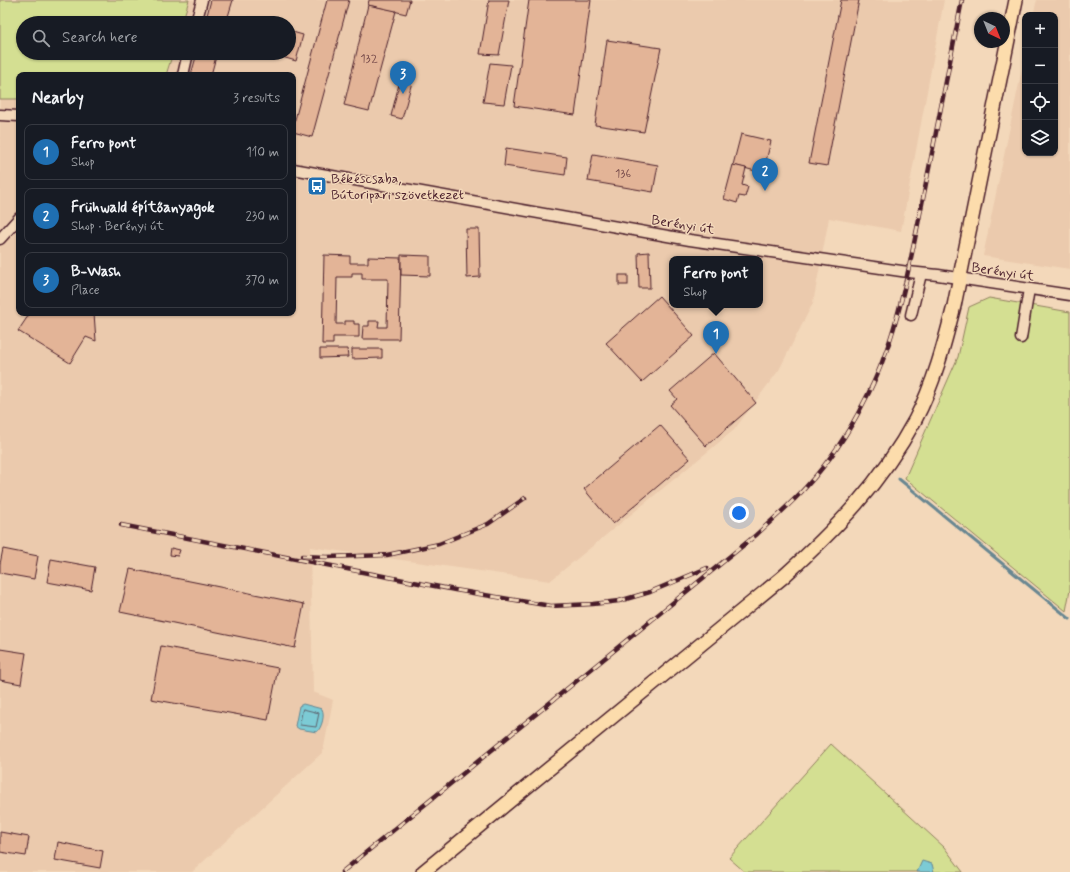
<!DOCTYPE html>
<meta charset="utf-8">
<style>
:root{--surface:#171b24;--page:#20242c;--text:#f1f3f6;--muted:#9ea1a6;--line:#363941;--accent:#1f6fb2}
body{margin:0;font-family:Mynerve,sans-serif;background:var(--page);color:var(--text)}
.controls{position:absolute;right:12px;top:12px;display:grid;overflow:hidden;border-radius:8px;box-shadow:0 1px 3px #0004}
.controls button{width:36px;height:36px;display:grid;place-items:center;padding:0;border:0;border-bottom:1px solid var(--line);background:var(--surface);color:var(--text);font:20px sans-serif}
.compass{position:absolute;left:974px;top:12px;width:36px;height:36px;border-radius:50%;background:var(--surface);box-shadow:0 1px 3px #0004;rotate:137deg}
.you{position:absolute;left:739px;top:513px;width:14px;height:14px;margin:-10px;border:3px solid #fff;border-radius:50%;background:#1a73e8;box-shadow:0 0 0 6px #1a73e833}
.badge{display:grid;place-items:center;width:26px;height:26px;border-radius:50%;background:var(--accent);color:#fff;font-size:13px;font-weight:700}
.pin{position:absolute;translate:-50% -33px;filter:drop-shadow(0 1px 2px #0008)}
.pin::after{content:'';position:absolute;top:21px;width:14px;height:12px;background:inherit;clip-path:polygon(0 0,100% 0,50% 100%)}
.popup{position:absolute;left:669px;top:256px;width:94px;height:52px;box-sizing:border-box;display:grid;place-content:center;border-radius:8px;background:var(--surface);filter:drop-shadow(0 1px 3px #0005);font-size:13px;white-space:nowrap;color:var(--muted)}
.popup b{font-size:15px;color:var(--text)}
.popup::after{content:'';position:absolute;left:50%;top:100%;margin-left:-8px;border:8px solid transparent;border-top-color:var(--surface)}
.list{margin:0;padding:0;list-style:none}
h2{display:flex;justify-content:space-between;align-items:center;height:52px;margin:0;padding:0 16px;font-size:17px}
h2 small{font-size:13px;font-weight:400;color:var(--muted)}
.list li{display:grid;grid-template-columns:26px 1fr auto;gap:12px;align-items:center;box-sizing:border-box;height:56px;margin:0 8px 8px;padding:0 8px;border:1px solid var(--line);border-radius:8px}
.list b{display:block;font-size:15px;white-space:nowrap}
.list p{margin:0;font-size:13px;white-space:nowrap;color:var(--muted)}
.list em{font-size:13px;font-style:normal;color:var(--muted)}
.icon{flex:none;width:22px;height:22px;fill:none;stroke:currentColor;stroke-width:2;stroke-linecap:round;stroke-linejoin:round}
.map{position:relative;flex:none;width:1070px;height:872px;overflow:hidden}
.search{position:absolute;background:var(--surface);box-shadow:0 1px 3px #0004;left:16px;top:16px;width:280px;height:44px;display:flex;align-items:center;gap:10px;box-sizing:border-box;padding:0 14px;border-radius:22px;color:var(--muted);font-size:15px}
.panel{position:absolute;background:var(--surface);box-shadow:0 1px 3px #0004;left:16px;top:72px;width:280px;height:244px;border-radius:8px}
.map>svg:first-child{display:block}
</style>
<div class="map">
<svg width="1070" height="872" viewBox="0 0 1070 872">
<rect width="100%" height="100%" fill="#f3d8ba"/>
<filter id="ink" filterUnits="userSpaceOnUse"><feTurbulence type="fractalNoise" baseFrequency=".025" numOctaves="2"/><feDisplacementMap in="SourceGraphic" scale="8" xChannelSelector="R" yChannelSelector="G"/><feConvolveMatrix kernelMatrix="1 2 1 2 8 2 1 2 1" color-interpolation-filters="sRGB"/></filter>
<g filter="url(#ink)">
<g fill="#ebcaad" fill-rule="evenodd">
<path d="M189,0H944L901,231L829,218L813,303L779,370L734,430L550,581L310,547L313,692L333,700L323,752L192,872H0V99H19V313H293V75H166L173,53H289V23H182ZM672,259H760V305H672Z"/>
<path d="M1037,0H1070V269L983,256L1025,55V153H1055V15H1033Z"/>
</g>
<g fill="#d4df92" stroke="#8f7f5e">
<path d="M0,0H189L182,23H23V53H173L166,75H19V99H0Z"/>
<path d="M989,298L1070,312V590L1066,611L905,478L958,357L969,307Z"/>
<path d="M831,744L944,847L963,872H745L729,858Z"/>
</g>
<g fill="#7bcbd5" stroke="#678691">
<path d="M303,704L322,709C325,715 322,727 317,732L299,729L295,726L299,706Z"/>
<path d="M922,861L932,864L934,872H917Z"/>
</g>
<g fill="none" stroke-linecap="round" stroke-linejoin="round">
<path stroke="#5e646f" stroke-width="1" d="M303,709L319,713L316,727L300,725Z"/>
<path stroke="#678691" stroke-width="3" d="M899,479L1070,619"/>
</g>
<g fill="#e3b497" stroke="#4a1f2b">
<path d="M211,0H233L226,23H205Z"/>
<path d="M327,0H349L312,137L293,132V127Z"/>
<path d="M369,0H410L406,14L368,5Z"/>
<path d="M489,0H509L499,55L480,54Z"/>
<path d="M529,0H591L575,115L514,106Z"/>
<path d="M841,0H859L827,166L809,163Z"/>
<path d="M368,5L396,11L369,111L344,105Z"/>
<path d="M239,17L261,23H237Z"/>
<path d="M289,31L303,35L296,61L268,53H289Z"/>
<path d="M607,40L661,48L644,132L595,125Z"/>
<path d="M197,53H217L211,75H191Z"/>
<path d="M490,63L511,65L504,104L483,102Z"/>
<path d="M403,68L415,71L402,119L391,116Z"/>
<path d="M741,134L771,141L763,173L733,165Z"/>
<path d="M506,148L567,157L565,175L504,166Z"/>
<path d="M593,154L658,165L653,192L588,181Z"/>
<path d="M733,165L746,168L742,185L748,187L745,197L739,196L737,203L724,199Z"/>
<path d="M466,229H479L480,277L467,278Z"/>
<path d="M649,252L650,288H639L638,253Z"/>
<path d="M324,255L350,256V263H368V257L401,258L399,339H362L363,326H369V321H379L378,327H387L388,279H362V273H352V277H337L336,324H345V321H354V324H359V337H333V344H322Z"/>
<path d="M401,255L430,256V276L401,275Z"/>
<rect x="619" y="275" width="9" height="10"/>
<path d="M659,296L694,336L642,382L606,343Z"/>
<path d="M30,313H94L96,341L86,337L70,363L18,331Z"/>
<path d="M320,349H347L348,357L320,358Z"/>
<path d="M352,349H382V358L352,359Z"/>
<path d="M714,353L756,403L706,446L670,405L677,399L670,391Z"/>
<path d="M660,425L690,459L613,524L584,489Z"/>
<path d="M171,548L180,550L178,556L170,555Z"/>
<path d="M3,549L38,556L34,579L0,573V564Z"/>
<path d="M51,559L95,567L91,590L47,582Z"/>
<path d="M130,569L304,604L295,648L120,612Z"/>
<path d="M161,646L278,668L268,720L151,699Z"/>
<path d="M0,649L26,653L21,684L0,680Z"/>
<path d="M0,832L29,837L26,856L0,852Z"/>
<path d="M58,842L103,851L100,868L55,860Z"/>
</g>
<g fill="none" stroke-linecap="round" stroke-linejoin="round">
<defs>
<g id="minor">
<path d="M196,23L202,0"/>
<path d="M183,75L188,53"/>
<path d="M0,115L19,116"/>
<path d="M293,169L690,240L908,272L938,275L1070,295"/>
<path d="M0,239L19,218"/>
<path d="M911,315L921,274"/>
<path d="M1021,338L1029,289"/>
</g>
<path id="major" d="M423,872L783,577C835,530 881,483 915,420C934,384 944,345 954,306L1016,0"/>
</defs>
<use href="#minor" stroke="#4a1f2b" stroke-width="13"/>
<use href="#major" stroke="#4a1f2b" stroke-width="16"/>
<use href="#minor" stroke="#f3d8ba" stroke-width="10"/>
<use href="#major" stroke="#fcdcac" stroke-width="13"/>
<defs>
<g id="rail">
<path d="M121,525L455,590L551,606L593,604L619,601L650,592L707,568"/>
<path d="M302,556L327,557L387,555L439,544L488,524L525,498"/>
<path d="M342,872L756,535C773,519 791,504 806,487C829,462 849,432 864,402C895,344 907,278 920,214C934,143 948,71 962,0"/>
</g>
</defs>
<use href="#rail" stroke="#4a1f2b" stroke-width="4.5"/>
<use href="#rail" stroke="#f3d8ba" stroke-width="3" stroke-dasharray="9" stroke-linecap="butt"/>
</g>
</g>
<defs>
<symbol id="bus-square" viewBox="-11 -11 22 22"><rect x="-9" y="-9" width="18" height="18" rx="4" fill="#1f6fb2" stroke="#f3d8ba"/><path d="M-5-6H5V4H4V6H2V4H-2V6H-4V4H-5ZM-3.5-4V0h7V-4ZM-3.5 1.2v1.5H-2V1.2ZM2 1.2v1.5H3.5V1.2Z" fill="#fff"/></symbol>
</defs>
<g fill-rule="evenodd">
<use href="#bus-square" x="306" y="175" width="22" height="22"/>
</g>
<g text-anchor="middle" stroke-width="3" stroke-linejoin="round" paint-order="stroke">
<g font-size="12" fill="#704446">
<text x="369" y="62">132</text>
<text x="623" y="177">136</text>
</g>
<g font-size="14" fill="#4a1f2b" stroke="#f3d8ba" text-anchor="start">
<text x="331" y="183">Békéscsaba,<tspan x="331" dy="16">Bútoripari szövetkezet</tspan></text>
</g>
<g font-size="14" fill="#4a1f2b" stroke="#f3d8ba">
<text transform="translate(683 224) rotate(9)" y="5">Berényi út</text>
<text transform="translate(1003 271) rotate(8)" y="5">Berényi út</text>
</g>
</g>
</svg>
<div class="controls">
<button>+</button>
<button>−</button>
<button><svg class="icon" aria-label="locate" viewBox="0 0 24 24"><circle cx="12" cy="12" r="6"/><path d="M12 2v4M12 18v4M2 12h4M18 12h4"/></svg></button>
<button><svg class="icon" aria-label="layers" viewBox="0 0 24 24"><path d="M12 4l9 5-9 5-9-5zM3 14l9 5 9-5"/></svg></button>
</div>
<svg class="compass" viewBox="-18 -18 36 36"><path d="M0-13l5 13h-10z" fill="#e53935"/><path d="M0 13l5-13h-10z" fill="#9ea1a6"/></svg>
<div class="you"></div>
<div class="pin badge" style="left:716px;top:354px">1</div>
<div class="popup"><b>Ferro pont</b>Shop</div>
<div class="pin badge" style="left:765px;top:191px">2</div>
<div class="pin badge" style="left:403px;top:94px">3</div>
<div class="search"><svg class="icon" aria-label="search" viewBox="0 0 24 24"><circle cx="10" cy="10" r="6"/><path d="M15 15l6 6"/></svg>Search here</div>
<section class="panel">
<h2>Nearby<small>3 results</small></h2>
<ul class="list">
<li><span class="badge">1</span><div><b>Ferro pont</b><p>Shop</p></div><em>110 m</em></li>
<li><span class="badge">2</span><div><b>Frühwald építőanyagok</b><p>Shop · Berényi út</p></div><em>230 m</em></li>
<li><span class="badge">3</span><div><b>B-Wash</b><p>Place</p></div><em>370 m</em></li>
</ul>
</section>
</div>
